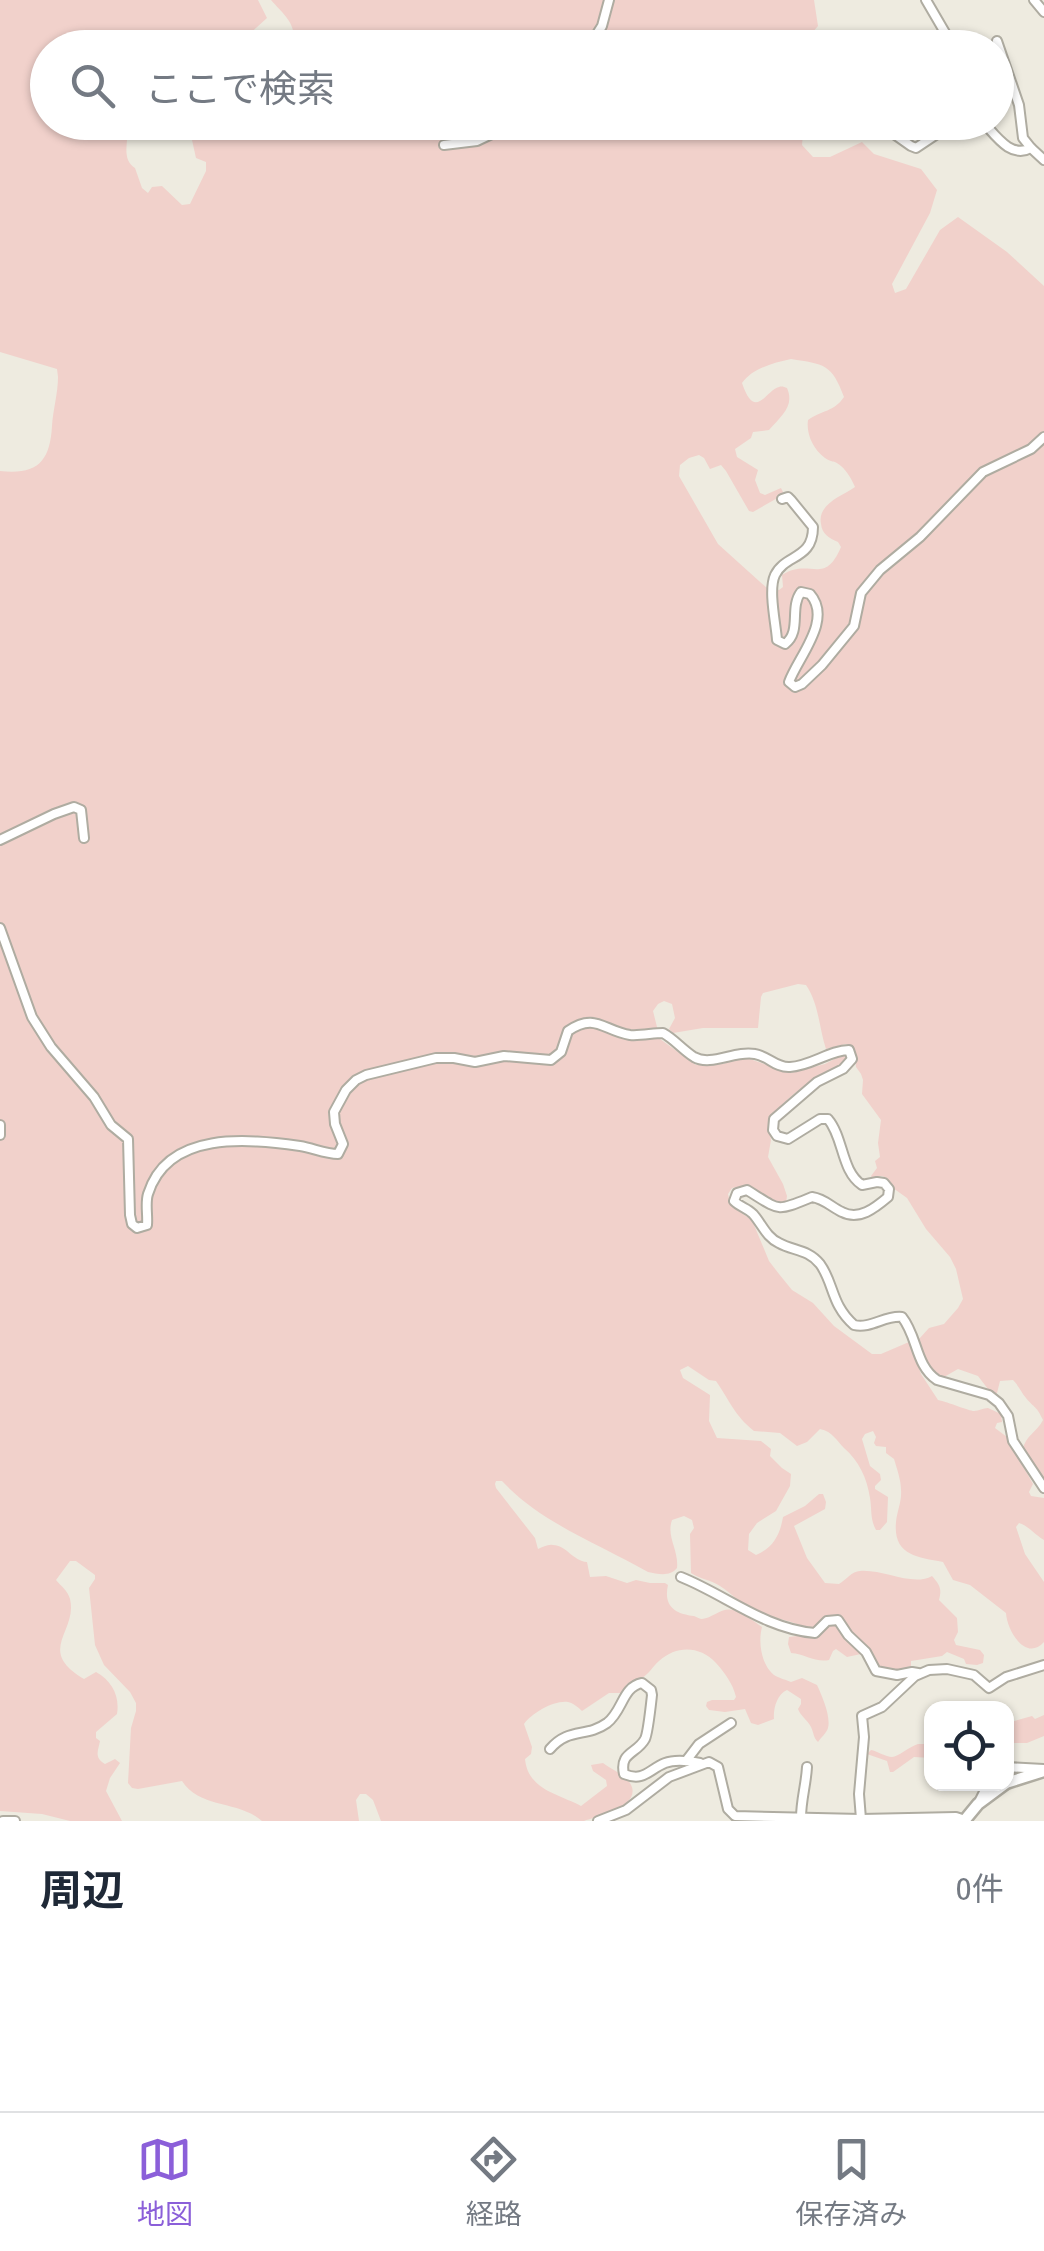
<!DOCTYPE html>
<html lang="ja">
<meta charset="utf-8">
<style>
:root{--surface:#fff;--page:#f6f6f7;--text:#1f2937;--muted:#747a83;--line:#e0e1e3;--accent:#8b5fd9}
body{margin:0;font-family:"Fira Sans Condensed","Noto Sans JP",sans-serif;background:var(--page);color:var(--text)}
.controls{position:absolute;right:30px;bottom:30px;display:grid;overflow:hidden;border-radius:20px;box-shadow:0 2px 8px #0004}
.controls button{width:90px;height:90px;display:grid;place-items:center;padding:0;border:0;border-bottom:2px solid var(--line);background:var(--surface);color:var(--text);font:50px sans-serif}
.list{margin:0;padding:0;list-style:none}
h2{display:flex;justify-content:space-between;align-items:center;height:130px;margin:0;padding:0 40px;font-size:42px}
h2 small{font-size:32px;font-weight:400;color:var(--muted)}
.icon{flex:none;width:55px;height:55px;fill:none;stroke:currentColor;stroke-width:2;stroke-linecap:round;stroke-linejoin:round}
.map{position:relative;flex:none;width:1044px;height:1821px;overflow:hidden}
.search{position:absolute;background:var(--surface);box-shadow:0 2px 8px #0004;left:30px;right:30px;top:30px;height:110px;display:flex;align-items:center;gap:25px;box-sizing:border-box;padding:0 35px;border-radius:55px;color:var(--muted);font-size:38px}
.sheet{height:290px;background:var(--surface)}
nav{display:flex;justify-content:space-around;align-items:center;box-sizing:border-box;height:140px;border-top:2px solid var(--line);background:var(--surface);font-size:28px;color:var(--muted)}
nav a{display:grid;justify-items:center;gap:5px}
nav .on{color:var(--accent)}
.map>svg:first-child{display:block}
</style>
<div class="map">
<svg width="1044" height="1821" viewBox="0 0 1044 1821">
<rect width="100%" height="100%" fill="#eeebe0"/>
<g fill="#f1d1cb" fill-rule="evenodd">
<path d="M0,0H258L267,18L235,47L48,48V122L804,123L802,145L813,157H830L862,142L874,154L921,169L937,190L930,213L892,284L895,293L906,289L940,230L958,217L1007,252L1044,286V1480L1023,1449C1025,1436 1037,1432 1043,1420C1036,1405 1035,1409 1026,1398C1021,1392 1019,1386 1013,1380L1000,1381L997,1393H991L978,1376L958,1369L944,1377C926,1370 923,1356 919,1339L929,1328L944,1324L958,1308L963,1299L956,1269L950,1257L926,1229L907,1198L893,1188L887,1178L882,1176L872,1178L871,1176L877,1168L875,1161L880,1157L878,1143L881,1120L862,1094L863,1080L861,1074L856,1067L855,1050L846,1044L826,1049C819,1028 819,1004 806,985L798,984L763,993L761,997L758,1028H703L673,1033L669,1029L675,1018L672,1004L664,1001L658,1004L653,1011L660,1039L696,1065L723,1064L738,1059H750L790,1073L825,1064L844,1054L849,1055C842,1070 823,1073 810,1082C795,1092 780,1105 768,1120L771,1140L768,1157L783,1184L787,1196L786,1203L780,1204L749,1185L732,1188L728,1194C731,1210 740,1211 752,1220L769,1261L779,1274L792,1290L813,1303L834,1326L872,1354H881L909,1342L911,1344L921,1374L938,1400C948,1402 969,1411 974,1411C979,1411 983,1408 988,1408L1001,1414L1002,1422L997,1423L995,1428L1007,1437L1033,1484L1029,1492L1031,1496L1044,1498V1540C1035,1535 1029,1526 1019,1523L1016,1527L1025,1554L1044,1582V1642C1026,1662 1007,1631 1006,1613L970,1585L953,1580L943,1562C916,1557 893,1555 896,1522C897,1511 902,1501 901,1490C901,1480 897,1469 894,1459L886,1453V1447L876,1446L874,1443L876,1437L873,1431L865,1434L862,1439L870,1466L880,1474L881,1480L875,1486V1489L888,1497L887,1522L880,1530H876C870,1519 872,1510 870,1498C867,1478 859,1461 844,1448C836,1440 833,1432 820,1429L807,1442L797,1446L780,1433L754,1431C734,1415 730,1401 716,1381L709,1380L688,1366L680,1370L683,1378L710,1395L709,1421L717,1438L761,1441L771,1449L770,1456L782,1468L791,1474L790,1486L776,1511L757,1523L749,1534L748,1550L756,1555C773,1548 780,1535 783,1517L805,1506L819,1494H823L826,1502L825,1509L794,1526L807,1558L825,1583L839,1584C846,1580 852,1571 860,1571C883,1569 913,1587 932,1576C940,1585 942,1589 939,1600L957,1618L958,1632L954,1640L956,1645L980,1650L984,1655L983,1663L977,1665L966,1664L964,1659L947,1652L942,1656L911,1661V1666L894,1672L878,1667L870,1652L847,1657L836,1649L833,1651L829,1660C816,1663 805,1654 791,1653L788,1644L789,1637L805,1635L807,1629C792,1620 776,1619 760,1614C744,1608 734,1595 720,1586C711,1580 700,1579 691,1573L690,1534L694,1528L692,1520L684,1516L672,1520C666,1537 679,1550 677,1568C670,1577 658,1574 648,1572C599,1544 541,1523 502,1481H496L495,1484L496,1488L535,1538L538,1549C543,1547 548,1544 553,1545C566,1545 573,1561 587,1562L590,1577L606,1576L627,1583L636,1580L650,1583H665L668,1585C663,1607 676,1614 694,1616C697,1617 700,1619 702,1619C713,1618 721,1607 734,1610C742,1612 755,1622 762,1627C758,1642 761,1664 774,1675C776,1677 789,1681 791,1682L802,1678L817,1685C822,1696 831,1716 828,1728C827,1732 820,1739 818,1742C813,1737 814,1733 811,1727C807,1719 801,1717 798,1709L801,1704V1699L787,1690C777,1694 773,1709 774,1719L758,1725L751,1723L745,1709L725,1712L709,1710L706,1706L707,1702L712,1700H734L736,1697C733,1684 725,1673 716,1663C700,1646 677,1645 659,1661C653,1666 649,1674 642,1678C638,1681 632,1682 627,1684L624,1693H609L582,1711C578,1707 573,1703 568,1702C554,1700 532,1713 524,1724L532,1747L531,1754L525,1759C528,1790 559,1794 581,1806L607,1786L606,1780L593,1771L591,1765L603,1763C611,1769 625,1775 630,1783C644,1806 598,1816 584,1821H381L373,1800L366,1794H360L356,1800L359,1821H262C238,1800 200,1809 182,1781L138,1789L132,1788L128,1783L131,1728L136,1711V1703L130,1692L104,1665L95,1645L89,1588L95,1579V1575L76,1561H70L56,1580C61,1586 68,1591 70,1599C78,1632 35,1650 84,1679L96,1672C112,1681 120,1696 117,1714L96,1732V1738L100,1741C98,1751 94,1758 105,1764L115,1759L120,1763L110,1778L106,1791L122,1821H70L42,1814L0,1811V471C37,475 50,462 52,426C53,410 58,393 58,377L57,369L0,352ZM148,124L154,125L161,132L192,140L196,158L206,162V171L190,204L182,205L162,186L152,187L148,193L142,188L135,168C125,162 126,151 127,140L144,130ZM791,359C824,364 832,364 844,397C834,412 822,410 808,420C806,434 813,449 825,458C834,464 833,459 841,466C847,471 852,480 855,487C842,496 817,504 821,524C822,534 829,538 838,542L841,547C824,587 810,557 782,575L783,587L779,590L768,589L718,544L679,476L680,465L689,458L699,455L704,458L710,469L721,465L726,471L749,511L753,512L781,496L783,492L781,488L765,495L760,493L755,480L758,470L737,457L735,449L751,438L753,432L769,430C781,416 795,406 787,388C784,387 782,386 779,387C766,390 755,422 742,383C753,368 773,363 791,359Z"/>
<path d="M271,0H814L818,26L812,33L813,48H290C301,27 284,15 271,0Z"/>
<path d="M1044,1715V1736L1027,1743H1007V1723L1032,1716L1035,1719Z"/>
<path d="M918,1744H931V1758L914,1757L893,1772H890L887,1761L867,1754L871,1750C877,1751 886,1757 892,1757C898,1757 910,1746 918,1744Z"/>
</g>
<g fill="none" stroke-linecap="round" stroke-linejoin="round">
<defs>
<g id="street">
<path d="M926,0L954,48"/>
<path d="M1034,0L1044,12"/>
<path d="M997,41L1019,105L1023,138L1031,148"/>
<path d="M588,48L602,26L609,0"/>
<path d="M877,122L911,146L916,148L955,122"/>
<path d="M983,122C996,136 1011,159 1031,148L1044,160"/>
<path d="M444,145L477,141L517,122"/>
<path d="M782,499L788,497L791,500L813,527C813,560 785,554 775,575C768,590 776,624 777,640L785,644C802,631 789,608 801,592L810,594C833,620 798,657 789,682L795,687L802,684L822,665L854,626L861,593L880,570L920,537L983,472L1031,449L1044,437"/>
<path d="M0,840L54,814L74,807L81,810L84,838"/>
<path d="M0,928L32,1017L51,1047L94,1097L111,1125L128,1139L130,1215L132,1224L137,1228L147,1225C148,1215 145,1203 148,1194C168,1130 248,1139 300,1146C313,1148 325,1154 338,1154L343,1144L335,1124L334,1112L346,1090L356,1080L366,1075L436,1058H454L475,1062L504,1056L551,1060L561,1052L568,1031C595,1012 604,1031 630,1035C640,1036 653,1033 663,1033C674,1039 683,1050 694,1057C711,1067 735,1050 755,1054C768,1056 776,1068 790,1067C811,1066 830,1050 849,1050L852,1059L843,1069L817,1082L774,1119L773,1130L777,1136L788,1139L820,1119H828C844,1138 841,1171 862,1185L877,1182L884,1183L889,1189L888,1197C875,1208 859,1221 842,1212C831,1207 825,1199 812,1197C775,1212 781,1211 747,1190L737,1193L734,1201C740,1207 747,1208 753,1214C762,1224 766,1237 779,1243C793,1251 808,1249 820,1264C834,1283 831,1305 854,1325C871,1329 885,1315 902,1317C918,1337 915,1365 937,1380L989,1395L999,1403L1008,1416L1013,1441L1044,1488"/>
<path d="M0,1125V1135"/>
<path d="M681,1577C726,1595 765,1629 815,1633L827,1621L838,1620L848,1635L866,1652L876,1671L897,1675L912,1672L918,1673"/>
<path d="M550,1749C569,1727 586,1738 607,1723C623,1711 622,1687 642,1683L651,1690L652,1695C651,1704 648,1733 645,1739C637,1754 619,1752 624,1774C644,1782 648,1770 665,1763C675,1759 690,1761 700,1763"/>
<path d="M686,1761L699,1744L731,1723"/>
<path d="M1006,1767L1044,1769"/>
<path d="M979,1802L988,1784"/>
<path d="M801,1818C801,1800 806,1785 807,1767"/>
<path d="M861,1819L859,1794L864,1737L862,1716L882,1707L915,1676L929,1670L947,1669L974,1675L989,1688L1006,1677L1044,1665"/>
<path d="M3,1821H15"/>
<path d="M598,1821L626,1810L669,1777L709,1762L718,1767L728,1809L735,1816L861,1819L956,1817L965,1820"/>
</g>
<g id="secondary">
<path d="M1006,1783L1044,1771"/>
<path d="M964,1821L978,1804L1005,1784"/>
</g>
</defs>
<use href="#street" stroke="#afaca1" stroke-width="12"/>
<use href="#secondary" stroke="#afaca1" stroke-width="15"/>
<use href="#street" stroke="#fff" stroke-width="8"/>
<use href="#secondary" stroke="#fff" stroke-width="10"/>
</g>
</svg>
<div class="controls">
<button><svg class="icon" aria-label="locate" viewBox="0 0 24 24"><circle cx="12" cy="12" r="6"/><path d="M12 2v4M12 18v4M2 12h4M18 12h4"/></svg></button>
</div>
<div class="search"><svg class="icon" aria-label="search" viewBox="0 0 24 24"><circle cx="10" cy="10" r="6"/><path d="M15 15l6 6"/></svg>ここで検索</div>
</div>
<section class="sheet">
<h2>周辺<small>0件</small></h2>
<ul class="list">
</ul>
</section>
<nav>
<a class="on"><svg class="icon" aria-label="map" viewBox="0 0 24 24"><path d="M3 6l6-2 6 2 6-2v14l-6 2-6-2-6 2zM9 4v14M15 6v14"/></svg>地図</a>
<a><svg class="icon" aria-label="directions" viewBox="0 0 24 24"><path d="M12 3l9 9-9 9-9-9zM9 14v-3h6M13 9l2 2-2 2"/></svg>経路</a>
<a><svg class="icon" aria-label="saved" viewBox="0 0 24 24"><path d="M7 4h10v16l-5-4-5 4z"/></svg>保存済み</a>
</nav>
